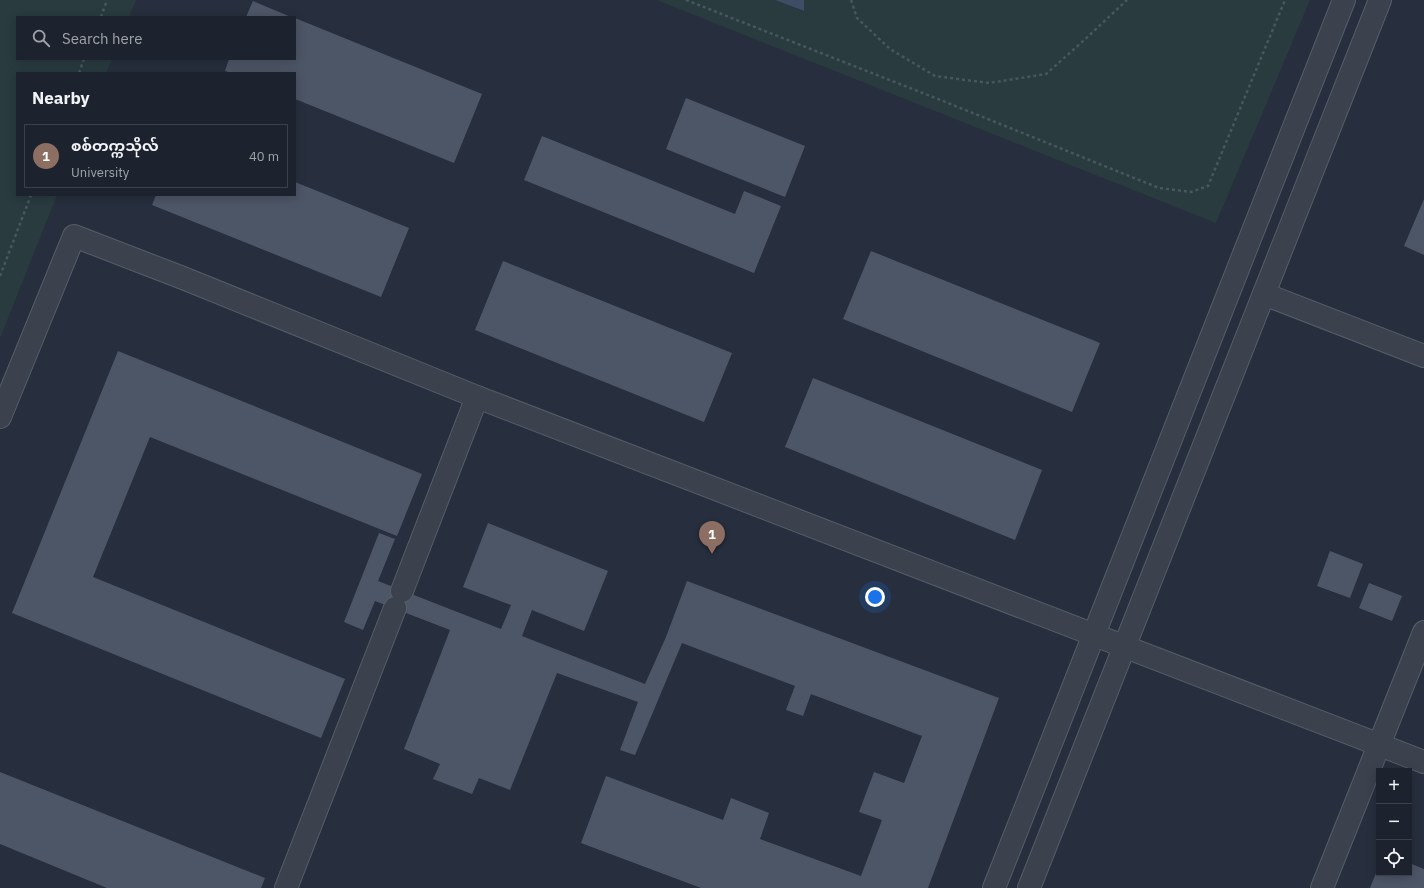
<!DOCTYPE html>
<meta charset="utf-8">
<style>
:root{--surface:#1d232e;--page:#252b36;--text:#f1f3f6;--muted:#a0a4aa;--line:#3b404a;--accent:#bca0f2}
body{margin:0;font-family:"IBM Plex Sans","Noto Sans Myanmar",sans-serif;background:var(--page);color:var(--text)}
.controls{position:absolute;right:12px;bottom:12px;display:grid;overflow:hidden;border-radius:0px;box-shadow:0 2px 10px #0003}
.controls button{width:36px;height:36px;display:grid;place-items:center;padding:0;border:0;border-bottom:1px solid var(--line);background:var(--surface);color:var(--text);font:20px sans-serif}
.you{position:absolute;left:875px;top:597px;width:14px;height:14px;margin:-10px;border:3px solid #fff;border-radius:50%;background:#1a73e8;box-shadow:0 0 0 6px #1a73e833}
.badge{display:grid;place-items:center;width:26px;height:26px;border-radius:50%;background:var(--accent);color:#fff;font-size:13px;font-weight:700}
.pin{position:absolute;translate:-50% -33px;filter:drop-shadow(0 1px 2px #0008)}
.pin::after{content:'';position:absolute;top:21px;width:14px;height:12px;background:inherit;clip-path:polygon(0 0,100% 0,50% 100%)}
.list{margin:0;padding:0;list-style:none}
h2{display:flex;justify-content:space-between;align-items:center;height:52px;margin:0;padding:0 16px;font-size:17px}
h2 small{font-size:13px;font-weight:400;color:var(--muted)}
.list li{display:grid;grid-template-columns:26px 1fr auto;gap:12px;align-items:center;box-sizing:border-box;height:64px;margin:0 8px 8px;padding:0 8px;border:1px solid var(--line);border-radius:0px}
.list b{display:block;font-size:15px;white-space:nowrap}
.list p{margin:0;font-size:13px;white-space:nowrap;color:var(--muted)}
.list em{font-size:13px;font-style:normal;color:var(--muted)}
.icon{flex:none;width:22px;height:22px;fill:none;stroke:currentColor;stroke-width:2;stroke-linecap:round;stroke-linejoin:round}
.map{position:relative;flex:none;width:1424px;height:888px;overflow:hidden}
.search{position:absolute;background:var(--surface);box-shadow:0 2px 10px #0003;left:16px;top:16px;width:280px;height:44px;display:flex;align-items:center;gap:10px;box-sizing:border-box;padding:0 14px;border-radius:0px;color:var(--muted);font-size:15px}
.panel{position:absolute;background:var(--surface);box-shadow:0 2px 10px #0003;left:16px;top:72px;width:280px;height:124px;border-radius:0px}
.map>svg:first-child{display:block}
</style>
<div class="map">
<svg width="1424" height="888" viewBox="0 0 1424 888">
<rect width="100%" height="100%" fill="#272f3e"/>
<g fill="#293b3f">
<path d="M0,0H136L129,17H17V59H112L106,73H17V195H57L0,338Z"/>
<path d="M657,0H775L803,11L804,0H1310L1216,223Z"/>
</g>
<path fill="#3e4c66" d="M775,0H804V11Z"/>
<g fill="#4d5667">
<path d="M253,1L291,17H246Z"/>
<path d="M295,18L482,94L454,163L295,99V73H231L225,71L229,59H295Z"/>
<path d="M686,98L805,146L785,197L666,149Z"/>
<path d="M542,136L735,214L744,191L781,206L754,273L524,180Z"/>
<path d="M295,182L409,228L381,297L152,205L156,195H295Z"/>
<path d="M1424,199V255L1404,246Z"/>
<path d="M871,251L1100,343L1072,412L843,319Z"/>
<path d="M503,261L732,353L704,422L475,330Z"/>
<path d="M118,351L422,474L397,536L150,437L93,577L345,679L321,738L12,613Z"/>
<path d="M813,378L1042,470L1015,540L785,447Z"/>
<path d="M488,523L608,571L584,631L532,610L522,636L645,684L666,637L687,581L999,698L928,888H701L581,843L606,776L723,820L731,798L769,813L760,839L861,876L882,820L859,812L874,772L904,783L922,736L811,694L803,716L786,710L795,686L682,643L635,755L620,750L638,702L557,673L510,790L479,778L472,794L433,779L440,764L404,749L450,630L375,601L363,630L344,622L379,533L395,539L378,581L501,629L511,605L463,587Z"/>
<path d="M1330,551L1363,564L1350,598L1317,586Z"/>
<path d="M1369,583L1402,596L1392,621L1359,608Z"/>
<path d="M0,772L265,878L261,888H107L0,844Z"/>
<path d="M1409,863L1424,869V888H1370L1379,866V873H1409Z"/>
</g>
<g fill="none" stroke-linecap="round" stroke-linejoin="round">
<defs>
<g id="minor">
<path d="M1264,294L1424,356"/>
<path d="M0,417L74,236L183,278L477,397L1424,762"/>
<path d="M402,591L477,397"/>
<path d="M286,888L395,608"/>
<path d="M994,888L1344,0"/>
<path d="M1029,888L1380,0"/>
<path d="M1322,888L1424,632"/>
</g>
</defs>
<use href="#minor" stroke="#565d69" stroke-width="24"/>
<g stroke="#47585c" stroke-width="2.5" stroke-dasharray="3 3" stroke-linecap="butt">
<path d="M686,0L938,99L1159,188L1191,192L1208,186L1285,0"/>
<path d="M851,0L857,18L890,49L935,76L989,83L1046,74L1081,43L1127,0"/>
<path d="M101,17L107,0"/>
<path d="M79,73L84,59"/>
<path d="M0,276L31,195"/>
</g>
<use href="#minor" stroke="#3b424e" stroke-width="22"/>
</g>
</svg>
<div class="controls">
<button>+</button>
<button>−</button>
<button><svg class="icon" aria-label="locate" viewBox="0 0 24 24"><circle cx="12" cy="12" r="6"/><path d="M12 2v4M12 18v4M2 12h4M18 12h4"/></svg></button>
</div>
<div class="you"></div>
<div class="pin badge" style="left:712px;top:554px;background:#8d6e63">1</div>
<div class="search"><svg class="icon" aria-label="search" viewBox="0 0 24 24"><circle cx="10" cy="10" r="6"/><path d="M15 15l6 6"/></svg>Search here</div>
<section class="panel">
<h2>Nearby<small></small></h2>
<ul class="list">
<li><span class="badge" style="background:#8d6e63">1</span><div><b>စစ်‌တက္ကသိုလ်</b><p>University</p></div><em>40 m</em></li>
</ul>
</section>
</div>
